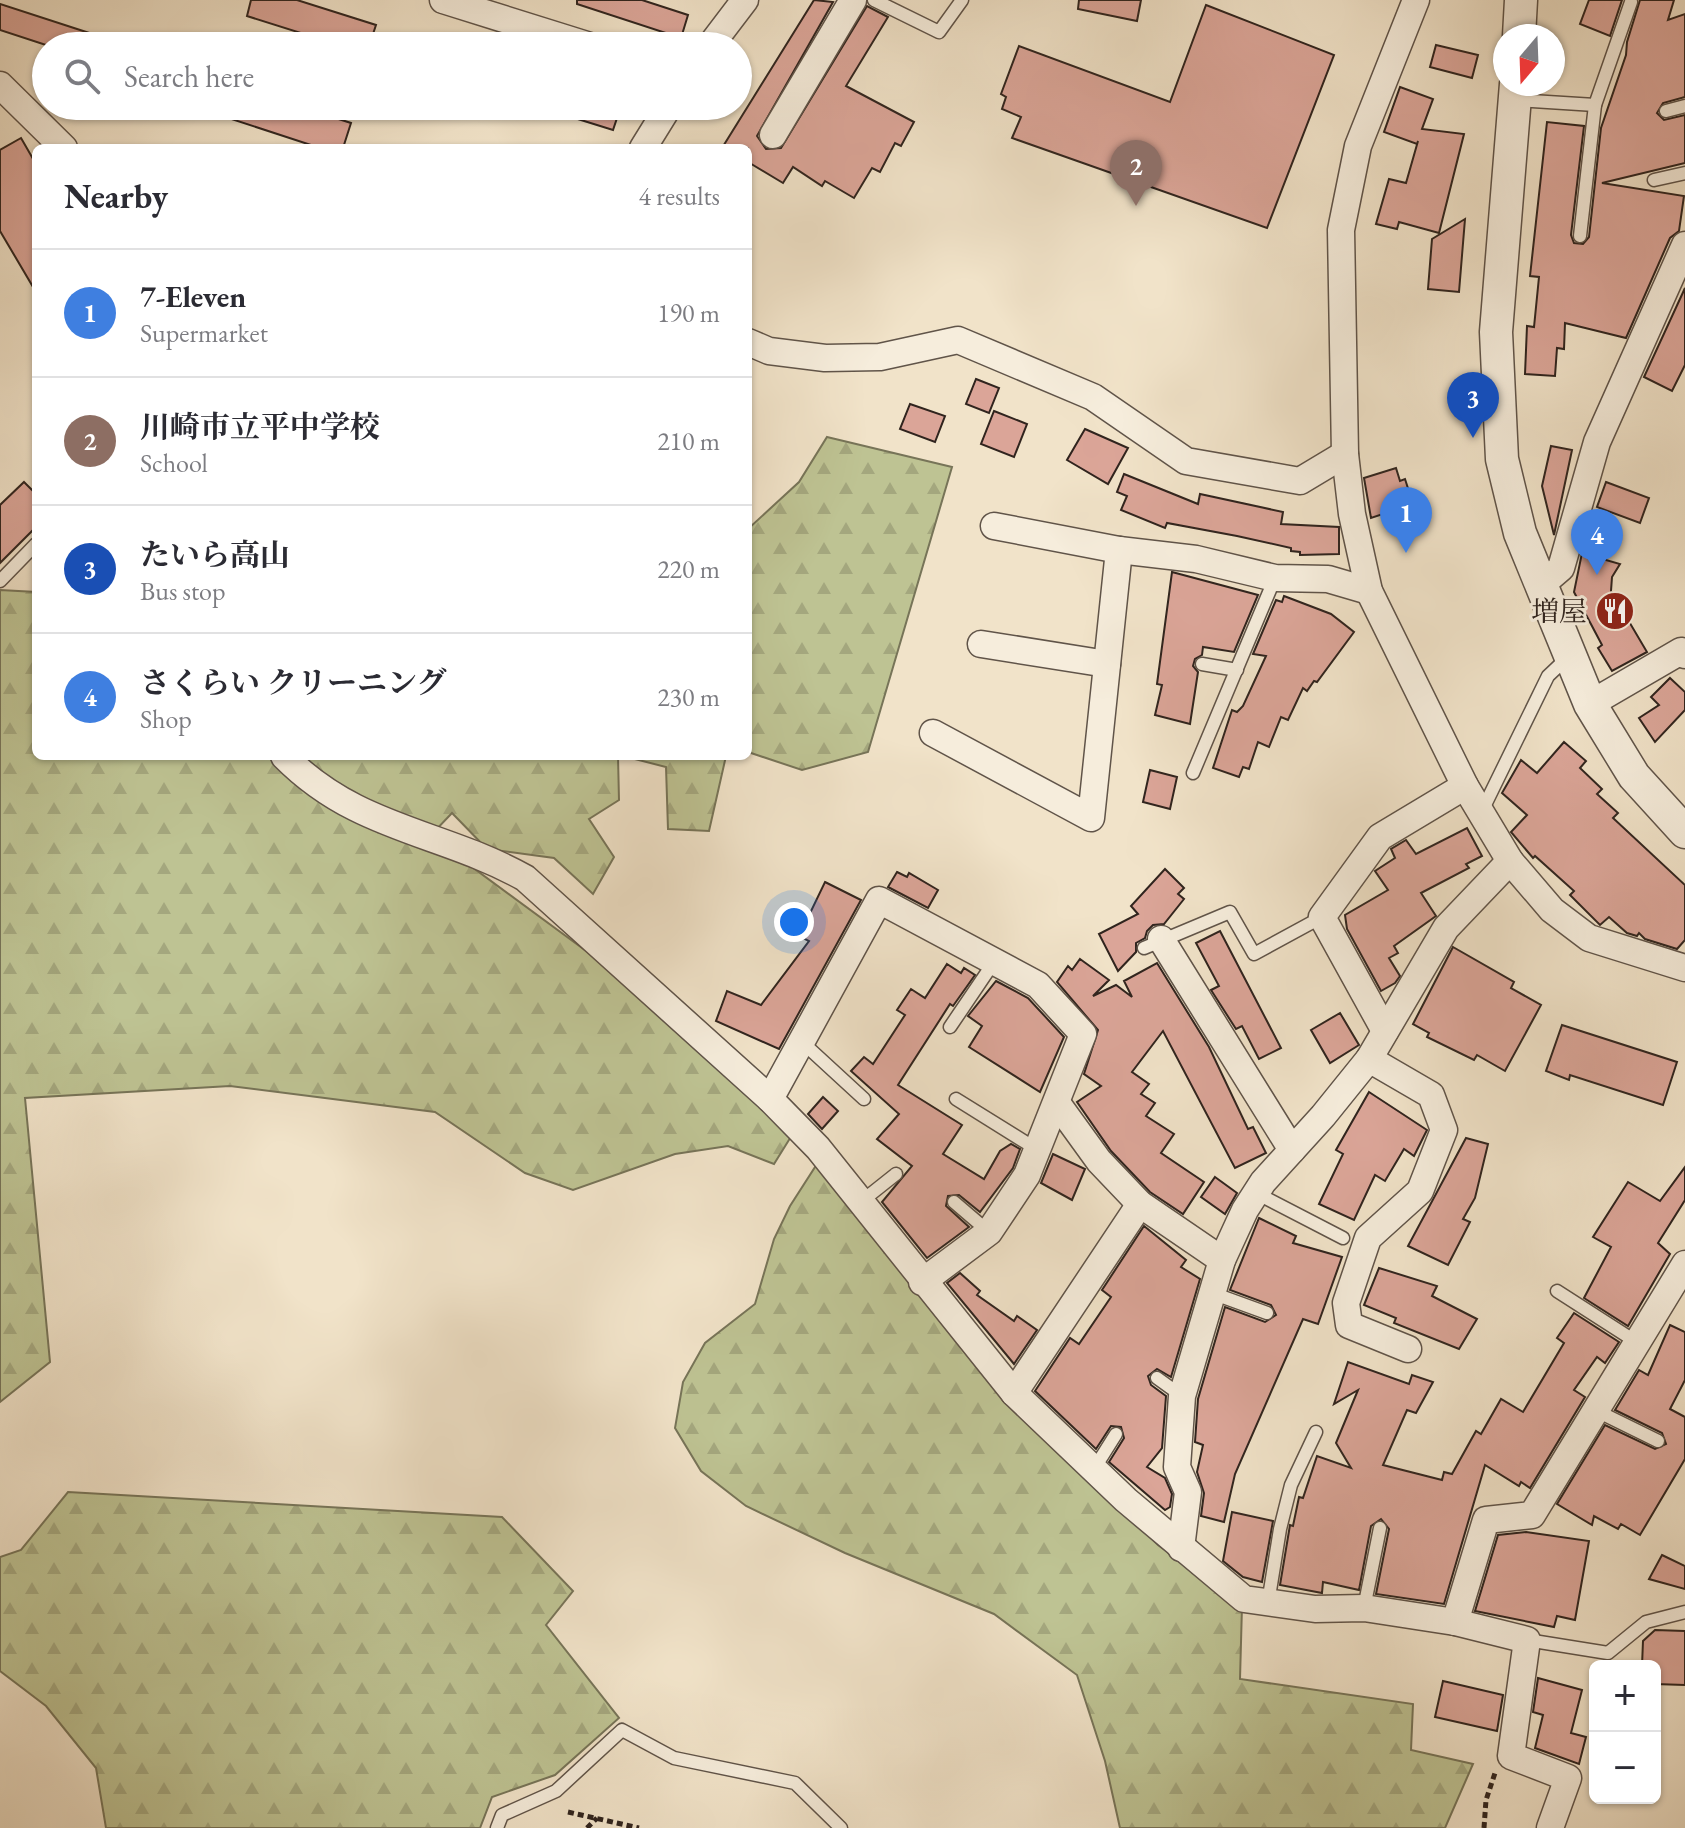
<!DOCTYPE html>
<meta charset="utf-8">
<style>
:root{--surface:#fff;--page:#f7f7f7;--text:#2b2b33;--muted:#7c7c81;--line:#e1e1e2;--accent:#8f2418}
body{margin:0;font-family:"EB Garamond","Noto Serif JP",serif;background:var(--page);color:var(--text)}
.controls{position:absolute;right:24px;bottom:24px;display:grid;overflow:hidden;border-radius:12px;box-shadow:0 2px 6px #0004}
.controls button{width:72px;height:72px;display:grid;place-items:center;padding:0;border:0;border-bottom:2px solid var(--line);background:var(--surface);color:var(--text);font:40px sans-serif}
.compass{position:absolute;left:1493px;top:24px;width:72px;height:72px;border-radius:50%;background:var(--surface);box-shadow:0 2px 6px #0004;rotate:199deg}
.you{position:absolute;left:794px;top:922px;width:28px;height:28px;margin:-20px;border:6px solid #fff;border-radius:50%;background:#1a73e8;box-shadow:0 0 0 12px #1a73e833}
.badge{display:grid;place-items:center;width:52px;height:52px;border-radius:50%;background:var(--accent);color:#fff;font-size:26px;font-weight:700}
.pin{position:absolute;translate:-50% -66px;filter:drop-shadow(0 2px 4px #0008)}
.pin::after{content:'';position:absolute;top:42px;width:28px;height:24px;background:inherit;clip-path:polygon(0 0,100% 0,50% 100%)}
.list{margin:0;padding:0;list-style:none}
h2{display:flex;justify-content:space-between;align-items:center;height:104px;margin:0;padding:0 32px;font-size:34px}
h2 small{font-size:26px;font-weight:400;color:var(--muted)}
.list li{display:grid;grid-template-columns:52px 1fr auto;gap:24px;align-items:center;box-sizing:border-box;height:128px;padding:0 32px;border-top:2px solid var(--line)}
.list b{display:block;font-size:30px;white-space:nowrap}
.list p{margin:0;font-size:26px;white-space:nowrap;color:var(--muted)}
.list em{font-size:26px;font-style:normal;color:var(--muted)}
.icon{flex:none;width:44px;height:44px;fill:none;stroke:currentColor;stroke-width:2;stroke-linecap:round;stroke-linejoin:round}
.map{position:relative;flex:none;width:1685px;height:1828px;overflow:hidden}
.search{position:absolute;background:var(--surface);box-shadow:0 2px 6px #0004;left:32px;top:32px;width:720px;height:88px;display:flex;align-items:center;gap:20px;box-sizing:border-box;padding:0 28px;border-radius:44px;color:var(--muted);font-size:30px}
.panel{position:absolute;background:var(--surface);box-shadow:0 2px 6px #0004;left:32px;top:144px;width:720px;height:616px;border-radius:12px}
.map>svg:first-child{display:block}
</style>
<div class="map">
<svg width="1685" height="1828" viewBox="0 0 1685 1828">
<defs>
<pattern id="forest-firs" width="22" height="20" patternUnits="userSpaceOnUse" patternTransform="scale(2)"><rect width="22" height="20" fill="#bec393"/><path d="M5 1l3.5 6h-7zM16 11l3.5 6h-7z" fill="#a4a77e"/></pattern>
</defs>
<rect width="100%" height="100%" fill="#f1e3c9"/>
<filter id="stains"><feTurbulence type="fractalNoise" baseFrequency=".0025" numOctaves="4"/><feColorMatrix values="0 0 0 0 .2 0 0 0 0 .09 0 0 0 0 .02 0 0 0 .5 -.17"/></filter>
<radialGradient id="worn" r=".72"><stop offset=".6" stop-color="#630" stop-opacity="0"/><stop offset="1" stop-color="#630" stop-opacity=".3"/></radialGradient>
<g fill="url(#forest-firs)" stroke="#777458" stroke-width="2">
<path d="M827,437L952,467L868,752L802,770L748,752V529L799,482Z"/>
<path d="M0,590L36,592V756H618L619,800L589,819L614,857L593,894L554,858L487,849L452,813L430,836L612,970L797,1127L774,1164L728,1146L675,1154L573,1190L525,1173L435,1112L230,1086L25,1098L50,1362L0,1402Z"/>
<path d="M623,756H726L709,831L668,829L666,767Z"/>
<path d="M817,1164L1017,1402L1158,1545L1242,1606L1240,1679L1413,1704L1411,1750L1473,1764L1445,1828H1120L1105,1761L1077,1675L994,1614L845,1553L746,1506L701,1471L675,1428L683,1382L705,1343L755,1304L774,1239L790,1206Z"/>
<path d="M68,1492L502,1517L573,1591L546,1625L619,1718L555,1775L492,1797L480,1828H106L96,1768L46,1706L0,1671V1557L21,1550Z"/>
</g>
<g fill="#dba598" stroke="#30241e" stroke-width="2">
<path d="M251,0H297L376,25L369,46H342L247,16Z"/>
<path d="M577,0H642L688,15L681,38L577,4Z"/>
<path d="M814,0L833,2L757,136L766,149L781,148L867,6L888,17L846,86L914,122L901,146L895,143L880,172L872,168L854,198L825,181L822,186L793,167L783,183L748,162V148H722Z"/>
<path d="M1079,0H1141L1137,21L1078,9Z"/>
<path d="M1589,0H1622L1610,36L1580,24Z"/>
<path d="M1640,0H1674L1668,20L1685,14V97L1663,103L1657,113L1664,120L1685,115V163L1602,183L1684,196L1679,231L1670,238L1626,338L1565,323L1564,349L1557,348L1555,376L1525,374L1527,326L1534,327L1539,277L1530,276L1547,122L1584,126L1571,235L1574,243L1583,244L1589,237L1601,128L1626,55L1627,42Z"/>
<path d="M0,4L117,42L116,46H49L0,30Z"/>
<path d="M1206,5L1334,55L1267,228L1012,138L1021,117L1002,109L1006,97L1001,94L1019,46L1170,102Z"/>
<path d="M1436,45L1478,55L1472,78L1430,67Z"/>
<path d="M1400,87L1433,99L1422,129L1464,134L1439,233L1399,222L1397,229L1376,224L1389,179L1406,183L1418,141L1417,144L1384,132Z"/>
<path d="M205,106H298L351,123L343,148H320L204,110Z"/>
<path d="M553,106H621L613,130L552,111Z"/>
<path d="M21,138L36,164V292L0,231V150Z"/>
<path d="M1465,219L1459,292L1428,289L1432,239Z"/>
<path d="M1685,288V365L1672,391L1644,377Z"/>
<path d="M976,379L999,388L989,413L966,404Z"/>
<path d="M910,404L945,416L935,442L900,429Z"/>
<path d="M994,411L1027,424L1014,457L981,444Z"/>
<path d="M1085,429L1128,448L1108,484L1067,460Z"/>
<path d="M1551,446L1572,450L1554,535L1542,486Z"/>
<path d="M1396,468L1400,481L1405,479L1413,504L1371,518L1364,478Z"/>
<path d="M1124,474L1198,504L1200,494L1283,512L1281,524L1339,527V554L1300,555V552L1291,551V548L1237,536L1167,523L1165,528L1121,510L1127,496L1117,492Z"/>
<path d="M24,482L36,494V527L0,563V505Z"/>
<path d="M1606,482L1649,498L1640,523L1597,507Z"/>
<path d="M1582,553L1599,555V558L1620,564L1612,577L1611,591L1647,652L1612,671L1598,648L1602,645L1574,592Z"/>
<path d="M1172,572L1258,595L1234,652L1203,647L1202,655L1195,659L1193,666L1198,672L1190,724L1155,715L1162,685L1157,684Z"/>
<path d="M1284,596L1331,614L1354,632L1317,682L1314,681L1307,691L1303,688L1288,720L1281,717L1269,747L1258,742L1249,769L1243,767L1239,777L1213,768L1232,710L1237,712L1243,706L1266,656L1253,654L1276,600L1282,602Z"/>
<path d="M1670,678L1685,692V710L1655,742L1639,718L1659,705L1651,697Z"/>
<path d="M1564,742L1586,761L1580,768L1602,789L1597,794L1618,813L1613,818L1685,885V940L1677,949L1645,939L1639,933L1637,936L1627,933L1609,917L1600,925L1570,895L1574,891L1535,856L1533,858L1511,832L1527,815L1502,793L1521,760L1537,773Z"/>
<path d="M1150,770L1177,777L1170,809L1143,802Z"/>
<path d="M1467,828L1482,856L1466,864L1469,868L1421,893L1436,916L1394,946L1398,953L1389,958L1400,976L1395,983L1381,991L1347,929L1345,915L1388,890L1375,871L1395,858L1391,849L1406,840L1416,854Z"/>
<path d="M1165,869L1184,888L1178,894L1184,899L1164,924L1153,925L1147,931L1145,938L1136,943V952L1118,971L1099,934L1138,914L1131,906Z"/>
<path d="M897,872L907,877L909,873L938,890L928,908L888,887Z"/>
<path d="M825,882L861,900L779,1049L716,1021L727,991L761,1005L809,941L799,936Z"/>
<path d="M1220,931L1281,1048L1259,1059L1242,1026L1236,1029L1211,990L1219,986L1196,943Z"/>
<path d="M1453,947L1514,982L1511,988L1541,1005L1505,1071L1477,1055L1474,1060L1427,1037L1429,1033L1413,1024Z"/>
<path d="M1080,959L1109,980L1093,996L1116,985L1132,997L1124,981L1157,963L1209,1047L1248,1129L1253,1127L1266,1153L1235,1168L1163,1031L1132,1072L1149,1084L1141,1094L1155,1103L1146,1116L1174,1134L1161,1153L1204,1182L1183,1214L1150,1192L1111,1151L1077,1102L1101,1086L1084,1074L1098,1030L1057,982L1068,966L1072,970Z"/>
<path d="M947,964L961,973L964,968L975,975L953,1006L950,1004L898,1085L962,1125L943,1154L984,1179L1000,1151L1011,1144L1020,1149L1013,1168L980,1212L959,1195L948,1196L946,1206L969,1227L927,1258L882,1202L912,1166L877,1139L899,1114L851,1071L864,1057L873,1064L905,1015L897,1010L911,989L925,998Z"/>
<path d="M996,981L1028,998L1064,1037L1040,1092L969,1047L982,1026L968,1016Z"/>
<path d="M1340,1013L1359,1045L1330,1063L1311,1030Z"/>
<path d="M1562,1025L1677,1062L1663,1105L1570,1075L1569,1080L1546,1071Z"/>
<path d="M1369,1092L1427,1130L1414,1156L1404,1149L1385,1181L1375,1175L1354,1220L1319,1204L1343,1154L1336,1150Z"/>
<path d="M823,1097L838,1111L822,1129L808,1114Z"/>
<path d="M1466,1138L1488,1144L1475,1198L1463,1219L1470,1222L1448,1265L1408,1246Z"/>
<path d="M1053,1154L1085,1169L1072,1200L1041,1183Z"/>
<path d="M1685,1167V1200L1658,1243L1670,1254L1628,1326L1584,1298L1611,1247L1593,1237L1628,1182L1660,1201Z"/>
<path d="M1215,1177L1237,1193L1225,1214L1201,1197Z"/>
<path d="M1259,1218L1296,1236L1293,1243L1342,1257L1318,1324L1303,1319L1235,1474L1224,1522L1201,1516L1204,1493L1197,1472L1203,1445L1195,1442L1198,1399L1225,1307L1265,1322L1276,1315L1271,1305L1230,1290Z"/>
<path d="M1144,1226L1186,1260L1181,1267L1200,1279L1171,1377L1157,1369L1148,1376L1151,1385L1166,1396L1162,1448L1147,1467L1165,1478L1172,1494L1170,1507L1165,1510L1109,1462L1124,1438L1121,1427L1111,1426L1096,1449L1035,1391L1070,1338L1079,1344L1111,1297L1102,1290Z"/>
<path d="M1379,1268L1437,1286L1432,1296L1477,1319L1459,1349L1394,1323L1396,1318L1364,1305Z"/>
<path d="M960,1273L980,1291L977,1295L1014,1321L1017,1316L1037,1330L1014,1364L947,1283Z"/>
<path d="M1574,1313L1619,1342L1605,1363L1597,1357L1574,1390L1585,1397L1530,1488L1521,1482L1519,1486L1485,1465L1444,1604L1376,1594L1389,1529L1381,1519L1371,1526L1359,1590L1323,1582L1322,1593L1280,1585L1290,1525L1293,1526L1299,1497L1303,1498L1317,1456L1351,1468L1336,1443L1358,1390L1334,1404L1348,1362L1409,1384L1412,1375L1433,1382L1416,1413L1407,1410L1383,1465L1442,1480L1444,1472L1452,1474L1476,1431L1481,1434L1501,1399L1523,1412L1564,1343L1557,1338Z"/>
<path d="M1670,1325L1685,1332V1380L1670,1409L1685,1417V1459L1640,1535L1621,1524L1618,1529L1594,1516L1592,1525L1557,1504L1605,1425L1655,1449L1666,1444L1662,1433L1615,1410L1639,1370L1648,1375Z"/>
<path d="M1232,1512L1273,1521L1262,1582L1243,1577L1223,1561Z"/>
<path d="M1526,1532L1589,1541L1575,1620L1557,1616L1554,1627L1475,1611L1498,1535Z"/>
<path d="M1662,1555L1685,1566V1589L1649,1579Z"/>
<path d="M1655,1630L1685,1631V1685L1655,1684V1666H1642L1643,1641Z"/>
<path d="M1538,1678L1582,1690L1571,1733L1586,1737L1579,1764L1535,1748L1543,1715L1533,1712Z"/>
<path d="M1443,1681L1503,1695L1497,1731L1435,1717Z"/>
</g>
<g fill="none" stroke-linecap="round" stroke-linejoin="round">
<defs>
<g id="service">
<path d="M874,0L939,32L962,0"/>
<path d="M1516,100L1595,105L1631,2"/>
<path d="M1666,111L1685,106"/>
<path d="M1654,180L1685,173"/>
<path d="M1580,236L1595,105"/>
<path d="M0,581L36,544"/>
<path d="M1202,664L1237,670"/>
<path d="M1193,773L1275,578"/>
<path d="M1482,811L1548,676L1567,658"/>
<path d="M1144,948L1230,912L1254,954L1322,917"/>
<path d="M950,1027L994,962"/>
<path d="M802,1042L864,1099"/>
<path d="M956,1099L1038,1150"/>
<path d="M1258,1194L1343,1238"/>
<path d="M862,1201L896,1174"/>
<path d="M954,1202L989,1232"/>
<path d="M1557,1291L1638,1343"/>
<path d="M1212,1293L1267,1313"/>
<path d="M1157,1378L1182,1396"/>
<path d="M1597,1411L1658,1441"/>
<path d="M1094,1469L1116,1434"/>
<path d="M1268,1603L1280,1529L1291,1485L1316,1432"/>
<path d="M1364,1608L1380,1528"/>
<path d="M1527,1640L1608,1653L1646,1622L1685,1612"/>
<path d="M497,1828L502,1815L556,1791L622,1730L674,1758L795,1783L841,1828"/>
</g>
<g id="minor">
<path d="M443,0L590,46"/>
<path d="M1416,0L1358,146L1341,230L1345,454L1352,514L1369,591L1465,786L1510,861L1552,910L1589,938L1685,968"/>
<path d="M710,46L745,0"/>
<path d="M0,85L64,148"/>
<path d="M773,135L853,0"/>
<path d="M643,148L669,106"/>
<path d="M748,342L769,351L825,358L880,357L958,340L1093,397L1186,461L1300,481L1345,454"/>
<path d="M994,526L1119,550L1196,559L1275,578L1328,579L1369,591"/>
<path d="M1540,586L1561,568L1597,442L1685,245"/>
<path d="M981,644L1107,664"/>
<path d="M1590,704L1681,651L1685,655"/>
<path d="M933,733L1091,818L1119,550"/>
<path d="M284,756C357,830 441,831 525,878L770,1099L818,1148L1014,1393L1126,1500L1244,1599L1315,1609L1364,1608L1455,1622L1527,1640L1511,1756L1568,1778L1550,1828"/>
<path d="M1161,939L1292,1150"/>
<path d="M1385,1031L1322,917L1380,837L1465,786"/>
<path d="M1369,1059L1431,1095L1444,1130L1420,1191L1368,1238L1346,1303L1349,1325L1408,1349"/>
<path d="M770,1099L879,900L1038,985L1083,1034L1027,1175L989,1232L922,1282"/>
<path d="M1057,1103L1099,1161L1140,1204L1222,1260"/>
<path d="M1014,1393L1140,1204"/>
<path d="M1181,1548L1188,1492L1177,1467L1182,1396L1222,1260L1245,1210L1263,1182L1323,1116L1369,1059L1446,928L1510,861"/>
<path d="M1455,1622L1486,1520L1532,1515L1685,1264"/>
</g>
<g id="tertiary">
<path d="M1519,36L1521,0"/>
<path d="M1516,84L1496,332L1502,459L1520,533L1590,704L1634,776L1685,832"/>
</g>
</defs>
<use href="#service" stroke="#605449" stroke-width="15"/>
<use href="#minor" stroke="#605449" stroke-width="29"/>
<use href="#tertiary" stroke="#605449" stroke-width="35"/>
<g stroke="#30241e" stroke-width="5" stroke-dasharray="6 4" stroke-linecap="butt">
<path d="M568,1812L639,1828"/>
<path d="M587,1828L597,1818"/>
<path d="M1484,1828L1486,1800L1495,1773"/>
</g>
<use href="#service" stroke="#f6eddc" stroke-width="12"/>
<use href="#minor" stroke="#f6eddc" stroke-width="26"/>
<use href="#tertiary" stroke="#f6eddc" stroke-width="32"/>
</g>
<defs>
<symbol id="restaurant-disc" viewBox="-11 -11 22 22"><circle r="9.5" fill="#8f2418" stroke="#f6eddc"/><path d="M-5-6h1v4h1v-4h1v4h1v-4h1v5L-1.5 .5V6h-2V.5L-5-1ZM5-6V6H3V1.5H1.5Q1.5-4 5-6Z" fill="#fff"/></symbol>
</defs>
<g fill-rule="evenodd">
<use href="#restaurant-disc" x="1593" y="589" width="44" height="44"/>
</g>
<g text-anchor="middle" stroke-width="6" stroke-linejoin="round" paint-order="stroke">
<g font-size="28" fill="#30241e" stroke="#f6eddc" text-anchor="end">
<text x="1587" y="621">増屋</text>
</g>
</g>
<rect width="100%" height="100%" filter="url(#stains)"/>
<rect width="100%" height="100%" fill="url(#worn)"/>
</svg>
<div class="controls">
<button>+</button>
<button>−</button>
</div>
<svg class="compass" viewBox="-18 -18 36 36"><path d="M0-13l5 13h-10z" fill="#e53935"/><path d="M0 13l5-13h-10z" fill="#7c7c81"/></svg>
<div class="you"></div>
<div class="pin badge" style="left:1406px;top:553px;background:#3f7fe0">1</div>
<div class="pin badge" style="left:1136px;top:206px;background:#8d6e63">2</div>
<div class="pin badge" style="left:1473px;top:438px;background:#1a4fb4">3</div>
<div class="pin badge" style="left:1597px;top:575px;background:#3f7fe0">4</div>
<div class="search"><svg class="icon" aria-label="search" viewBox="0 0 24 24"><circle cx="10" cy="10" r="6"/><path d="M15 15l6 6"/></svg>Search here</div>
<section class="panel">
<h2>Nearby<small>4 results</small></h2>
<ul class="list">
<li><span class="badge" style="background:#3f7fe0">1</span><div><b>7-Eleven</b><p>Supermarket</p></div><em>190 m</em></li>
<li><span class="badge" style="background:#8d6e63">2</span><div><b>川崎市立平中学校</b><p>School</p></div><em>210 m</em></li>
<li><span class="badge" style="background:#1a4fb4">3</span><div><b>たいら高山</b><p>Bus stop</p></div><em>220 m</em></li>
<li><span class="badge" style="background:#3f7fe0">4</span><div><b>さくらい クリーニング</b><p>Shop</p></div><em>230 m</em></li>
</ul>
</section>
</div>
